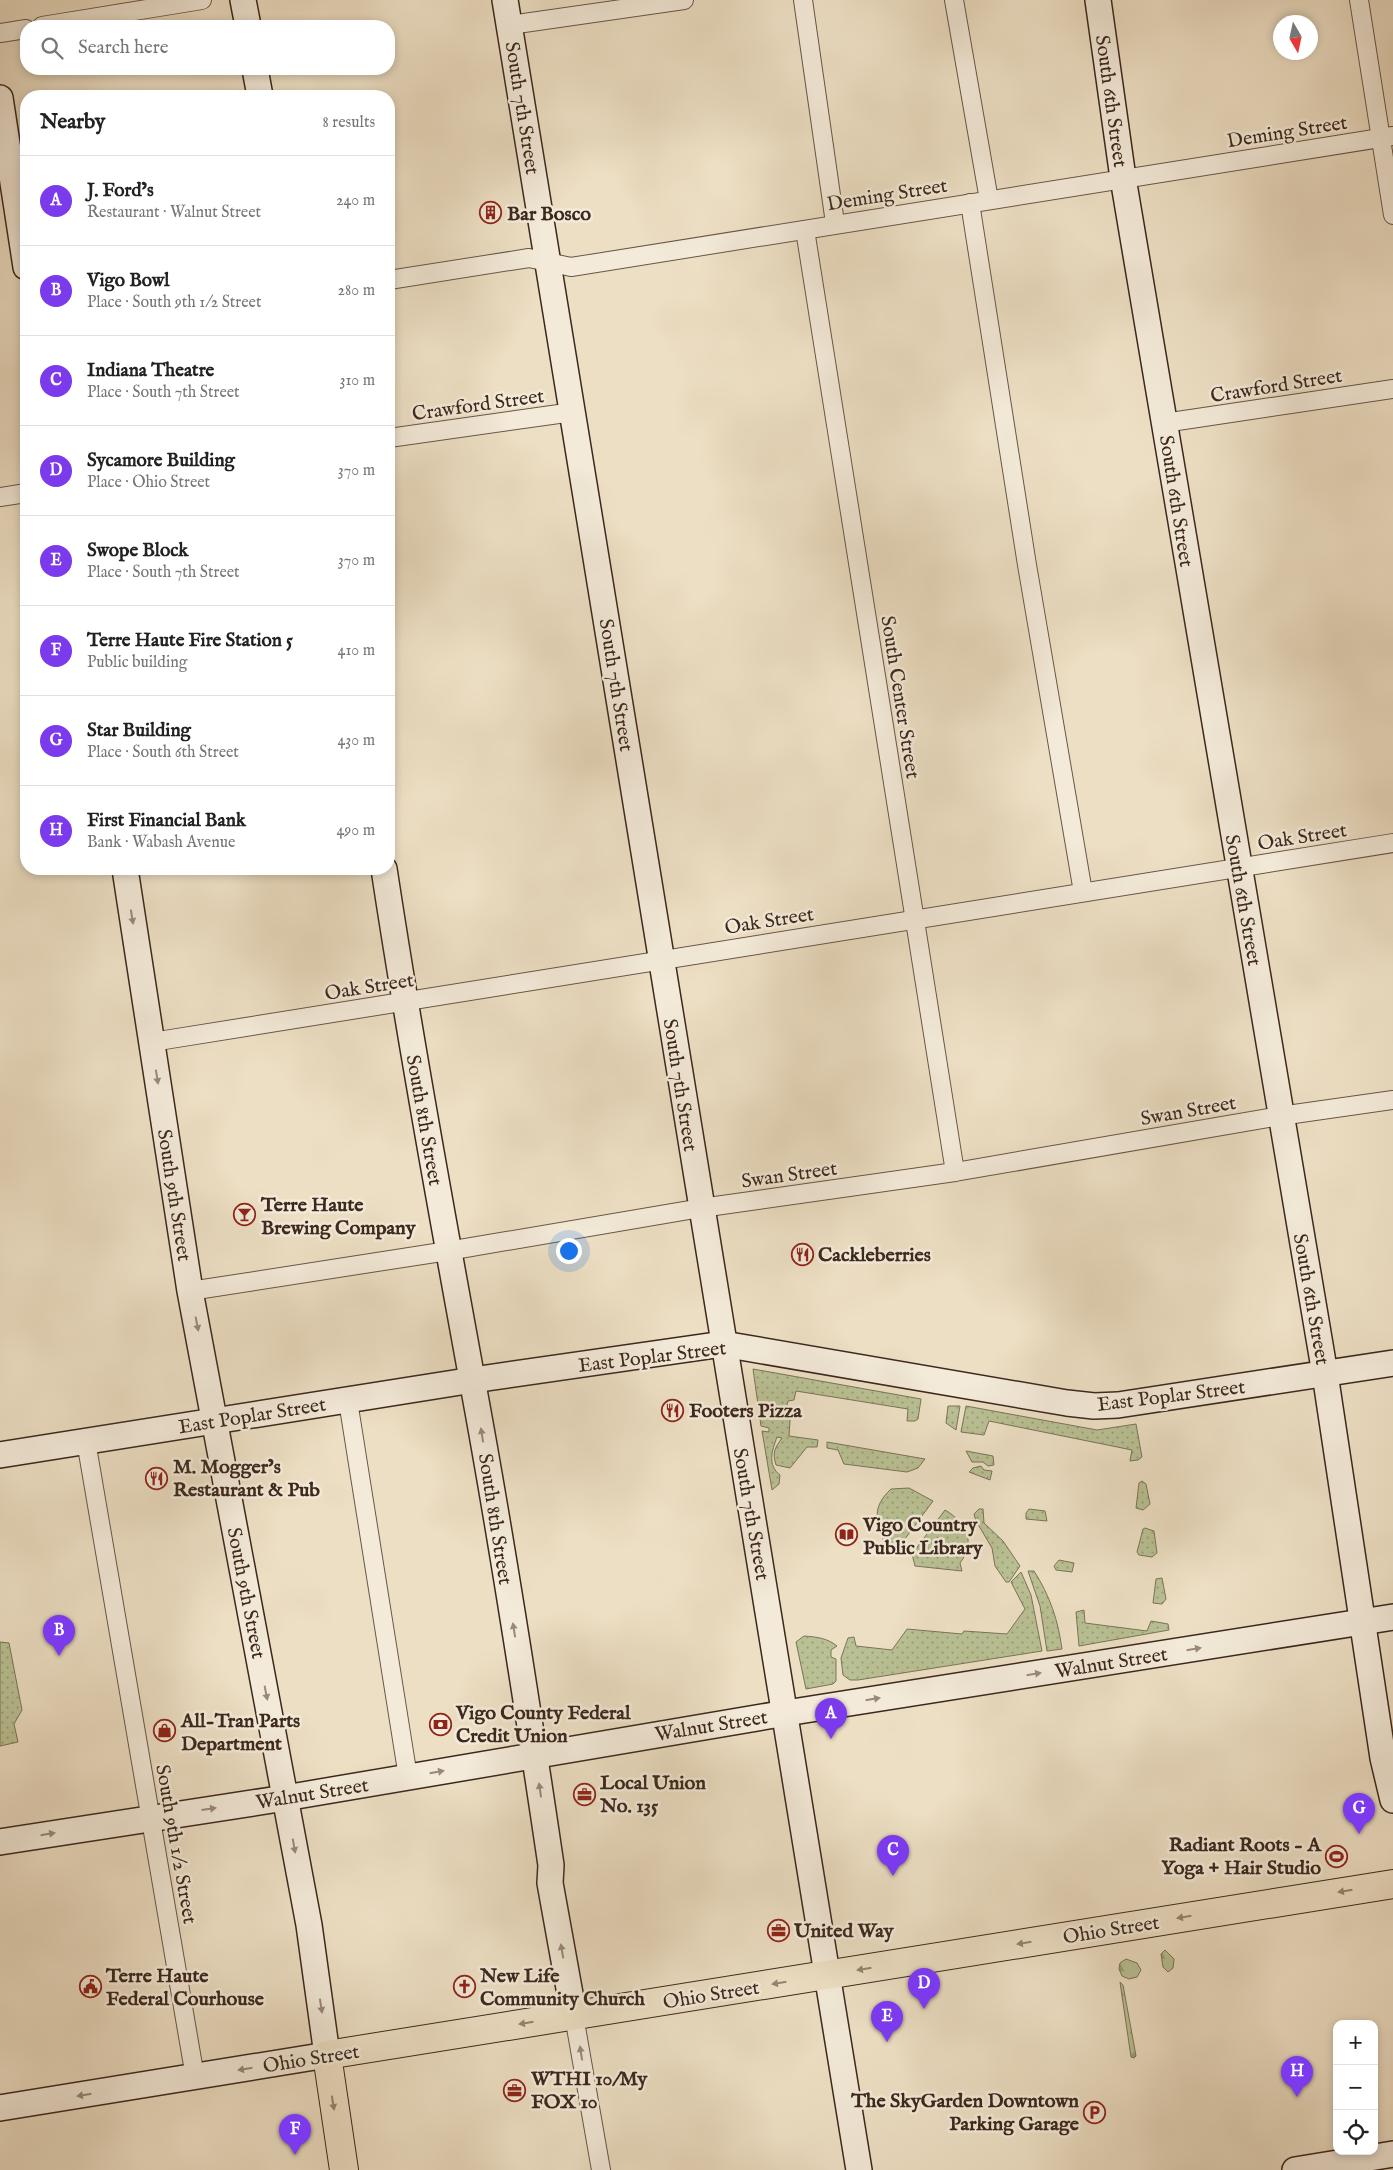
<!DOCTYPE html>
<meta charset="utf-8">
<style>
:root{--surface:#fff;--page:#f2f2f2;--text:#222;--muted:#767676;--line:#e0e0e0;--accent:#7c3aed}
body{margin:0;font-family:"IM FELL English",serif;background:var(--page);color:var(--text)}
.controls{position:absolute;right:15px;bottom:15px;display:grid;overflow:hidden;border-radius:10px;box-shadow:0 2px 8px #0003}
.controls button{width:45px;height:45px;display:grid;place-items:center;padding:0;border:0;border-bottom:1px solid var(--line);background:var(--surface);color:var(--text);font:25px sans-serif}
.compass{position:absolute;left:1273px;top:15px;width:45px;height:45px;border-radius:50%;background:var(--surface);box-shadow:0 2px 8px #0003;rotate:171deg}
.you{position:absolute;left:568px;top:1250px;width:18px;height:18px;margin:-12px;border:4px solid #fff;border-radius:50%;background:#1a73e8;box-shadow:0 0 0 8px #1a73e833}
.badge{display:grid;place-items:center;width:32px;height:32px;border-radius:50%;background:var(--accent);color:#fff;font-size:16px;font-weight:700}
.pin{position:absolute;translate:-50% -41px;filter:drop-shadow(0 1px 2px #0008)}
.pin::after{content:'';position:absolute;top:26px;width:18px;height:15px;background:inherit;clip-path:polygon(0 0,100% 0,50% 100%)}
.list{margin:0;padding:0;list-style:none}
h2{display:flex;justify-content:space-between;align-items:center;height:65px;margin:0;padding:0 20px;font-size:21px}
h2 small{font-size:16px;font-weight:400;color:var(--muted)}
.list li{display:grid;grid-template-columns:32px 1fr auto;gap:15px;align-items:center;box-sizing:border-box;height:90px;padding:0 20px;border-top:1px solid var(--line)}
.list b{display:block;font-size:19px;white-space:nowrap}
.list p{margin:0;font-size:16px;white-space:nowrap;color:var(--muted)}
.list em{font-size:16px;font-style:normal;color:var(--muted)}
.icon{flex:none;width:28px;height:28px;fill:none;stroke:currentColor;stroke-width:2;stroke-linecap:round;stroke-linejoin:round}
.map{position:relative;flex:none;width:1393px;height:2170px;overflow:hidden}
.search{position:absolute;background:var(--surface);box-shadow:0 2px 8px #0003;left:20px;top:20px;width:375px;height:55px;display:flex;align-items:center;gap:12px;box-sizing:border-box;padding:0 18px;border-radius:20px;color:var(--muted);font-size:19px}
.panel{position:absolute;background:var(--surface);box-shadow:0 2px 8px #0003;left:20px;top:90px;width:375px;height:785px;border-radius:20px}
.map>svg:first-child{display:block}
</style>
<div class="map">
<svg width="1393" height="2170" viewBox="0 0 1393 2170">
<defs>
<pattern id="grass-dots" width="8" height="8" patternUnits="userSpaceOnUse" patternTransform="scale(1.25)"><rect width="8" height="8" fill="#b9c194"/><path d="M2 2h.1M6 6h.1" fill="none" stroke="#989d78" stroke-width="1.8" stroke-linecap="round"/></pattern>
<pattern id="forest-firs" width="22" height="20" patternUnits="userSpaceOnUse" patternTransform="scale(1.25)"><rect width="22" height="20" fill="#b9c194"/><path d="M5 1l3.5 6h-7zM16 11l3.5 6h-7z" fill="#989d78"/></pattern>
</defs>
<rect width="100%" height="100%" fill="#eddfc4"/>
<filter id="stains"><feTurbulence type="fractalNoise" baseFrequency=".004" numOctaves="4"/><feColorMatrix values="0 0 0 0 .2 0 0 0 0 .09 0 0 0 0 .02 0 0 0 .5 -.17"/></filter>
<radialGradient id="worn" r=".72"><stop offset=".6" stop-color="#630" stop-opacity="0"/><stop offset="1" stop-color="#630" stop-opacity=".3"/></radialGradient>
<g fill="url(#grass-dots)" stroke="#7a7458">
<path d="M753,1369L921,1399L918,1419L915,1421H907L908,1409L796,1391L794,1400L788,1401L784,1417L790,1420L789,1436L818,1440L817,1447H807L790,1468L776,1465C772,1452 775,1448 782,1438L777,1437C772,1451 767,1465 780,1475L779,1484L772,1490L762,1431L769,1432V1428L761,1426Z"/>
<path d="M948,1406H960L956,1430L946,1423Z"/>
<path d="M966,1406L1097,1430L1136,1424L1142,1457L1138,1460L1130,1461L1132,1450L989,1421L984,1435L961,1432Z"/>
<path d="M827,1442L925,1459L918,1468L907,1472L844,1464L838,1450L827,1448Z"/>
<path d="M966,1451L993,1456L994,1465L988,1466L983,1462H972Z"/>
<path d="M981,1466L984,1470L992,1471L990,1480L969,1472L973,1468Z"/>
<path d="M1142,1481L1146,1484L1150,1504L1143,1510L1136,1508L1139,1483Z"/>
<path d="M909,1488L933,1501L899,1547L885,1544C876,1521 871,1508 891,1489Z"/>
<path d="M979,1509H983L984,1523L1003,1541L1020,1566L1009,1582H1006L995,1566L992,1548L976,1521L974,1514Z"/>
<path d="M1029,1509L1045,1511L1047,1521L1026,1519V1513Z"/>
<path d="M945,1510C967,1523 976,1542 960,1563L962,1571L915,1566L912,1554Z"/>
<path d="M1145,1528L1154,1531L1157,1553L1152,1557L1139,1555L1137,1552L1143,1529Z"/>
<path d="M1059,1560L1074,1563L1072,1572L1056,1570L1054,1566Z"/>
<path d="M1028,1571H1034C1050,1596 1058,1620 1062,1649L1047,1651L1040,1606Z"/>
<path d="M1021,1572L1031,1595L1042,1651L858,1680H850L843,1675L841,1658L848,1638L854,1637L856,1646L892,1650L907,1629L962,1634L964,1631L1007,1634L1025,1609L1011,1582Z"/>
<path d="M1162,1578L1166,1599L1162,1604L1153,1603L1156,1579Z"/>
<path d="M1084,1610L1085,1623L1147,1631L1151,1621L1168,1624L1169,1630L1079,1646L1076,1612Z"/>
<path d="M804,1636C817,1637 827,1638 837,1646L831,1650V1657L836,1659V1681L833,1684L806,1689L796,1642Z"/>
<path d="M0,1642L9,1643L22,1710L14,1724L18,1742L0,1746Z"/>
</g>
<g fill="url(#forest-firs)" stroke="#7a7458">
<path d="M1165,1950L1174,1959L1173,1968L1168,1972L1163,1967L1161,1954Z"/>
<path d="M1126,1959L1137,1963L1141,1970L1137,1977L1129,1979L1122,1976L1119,1969L1120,1963Z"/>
<path d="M1120,1982L1123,1985L1136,2056L1134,2058L1131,2057Z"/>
</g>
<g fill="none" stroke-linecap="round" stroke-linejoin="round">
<defs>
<g id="street">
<path d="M803,0L835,223"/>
<path d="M954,0L989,200"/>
<path d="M1359,0L1393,215"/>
<path d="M510,25L684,0"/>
<path d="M42,26L202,0"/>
<path d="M0,33L26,29"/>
<path d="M970,203L1027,565L1083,892"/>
<path d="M805,230L955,1172"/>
<path d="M389,280L529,258L571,267L1393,136"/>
<path d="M1164,423L1393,389"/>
<path d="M389,438L573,412"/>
<path d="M0,497L26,493"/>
<path d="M152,1042L1393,843"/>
<path d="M190,1291L448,1251L701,1208L955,1172L1280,1116L1393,1100"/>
<path d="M348,1401L408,1777"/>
<path d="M86,1441L195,2077"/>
<path d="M574,2016L601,2170"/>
</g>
<g id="secondary">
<path d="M243,0L248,26"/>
<path d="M505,0L859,2170"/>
<path d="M1098,0L1123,178L1325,1374L1383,1758L1393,1800"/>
<path d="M255,69L260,96"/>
<path d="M0,98L26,267"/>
<path d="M384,869C410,1039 441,1209 472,1379C502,1540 527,1703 551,1865L550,1883L574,2016"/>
<path d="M0,1455L473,1380L723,1344L1067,1403L1094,1406L1118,1405L1393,1363"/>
<path d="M0,1842L285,1798L786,1713L1393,1617"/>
<path d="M0,2108L327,2055L309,1925L190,1291L125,869"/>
<path d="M1295,2170L1393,2154"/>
</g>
<path id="primary" d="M344,2170L327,2055L1393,1884"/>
</defs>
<use href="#street" stroke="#685647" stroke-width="20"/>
<use href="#secondary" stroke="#3c281d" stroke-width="28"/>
<use href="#primary" stroke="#3c281d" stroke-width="30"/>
<use href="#street" stroke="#f3ead9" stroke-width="18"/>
<use href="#secondary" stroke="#f3ead9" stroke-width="25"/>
<use href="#primary" stroke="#eddfc4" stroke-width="28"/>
</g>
<defs><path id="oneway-solid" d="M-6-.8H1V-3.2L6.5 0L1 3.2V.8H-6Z" transform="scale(1.25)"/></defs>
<g fill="#98897b">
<use href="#oneway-solid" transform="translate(132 917) rotate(81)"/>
<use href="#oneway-solid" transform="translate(157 1077) rotate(81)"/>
<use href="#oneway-solid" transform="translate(197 1324) rotate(79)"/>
<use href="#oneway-solid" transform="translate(482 1435) rotate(-99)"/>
<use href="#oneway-solid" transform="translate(514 1630) rotate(-99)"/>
<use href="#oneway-solid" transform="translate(1194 1649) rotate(-9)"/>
<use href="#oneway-solid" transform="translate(1034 1674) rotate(-9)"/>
<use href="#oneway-solid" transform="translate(266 1693) rotate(79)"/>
<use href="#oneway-solid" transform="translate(873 1699) rotate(-9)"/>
<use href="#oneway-solid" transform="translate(437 1772) rotate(-10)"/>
<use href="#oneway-solid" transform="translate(540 1790) rotate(-98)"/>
<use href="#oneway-solid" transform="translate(209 1809) rotate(-8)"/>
<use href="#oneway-solid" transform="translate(48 1834) rotate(-9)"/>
<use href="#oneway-solid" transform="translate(294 1846) rotate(80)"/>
<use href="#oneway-solid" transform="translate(562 1951) rotate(-100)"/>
<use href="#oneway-solid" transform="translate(321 2006) rotate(81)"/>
<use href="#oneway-solid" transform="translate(581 2053) rotate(-99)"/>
<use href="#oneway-solid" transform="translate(245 2069) rotate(171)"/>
<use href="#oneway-solid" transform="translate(84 2095) rotate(171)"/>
</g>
<g fill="#948470">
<use href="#oneway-solid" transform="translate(1345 1891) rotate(171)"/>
<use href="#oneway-solid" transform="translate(1184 1917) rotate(171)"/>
<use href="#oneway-solid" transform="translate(1024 1943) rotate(171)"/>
<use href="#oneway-solid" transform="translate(864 1969) rotate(171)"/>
<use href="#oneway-solid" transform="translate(779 1983) rotate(171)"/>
<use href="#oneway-solid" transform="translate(526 2023) rotate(171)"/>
<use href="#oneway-solid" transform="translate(333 2103) rotate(81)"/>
</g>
<defs>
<symbol id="building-ring" viewBox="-11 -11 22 22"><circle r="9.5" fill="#f3ead9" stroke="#8f2418" stroke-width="1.5"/><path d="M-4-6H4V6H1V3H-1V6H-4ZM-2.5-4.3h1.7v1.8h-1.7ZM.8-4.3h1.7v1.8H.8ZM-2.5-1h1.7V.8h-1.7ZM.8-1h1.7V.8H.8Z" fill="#8f2418"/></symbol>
<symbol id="bar-ring" viewBox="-11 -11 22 22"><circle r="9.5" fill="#f3ead9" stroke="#8f2418" stroke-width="1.5"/><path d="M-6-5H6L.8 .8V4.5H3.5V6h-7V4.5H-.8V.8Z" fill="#8f2418"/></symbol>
<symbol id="restaurant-ring" viewBox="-11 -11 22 22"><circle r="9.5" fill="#f3ead9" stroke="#8f2418" stroke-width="1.5"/><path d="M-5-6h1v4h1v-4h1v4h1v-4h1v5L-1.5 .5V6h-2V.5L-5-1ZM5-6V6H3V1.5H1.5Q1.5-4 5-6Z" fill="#8f2418"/></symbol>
<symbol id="library-ring" viewBox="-11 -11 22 22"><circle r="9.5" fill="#f3ead9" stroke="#8f2418" stroke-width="1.5"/><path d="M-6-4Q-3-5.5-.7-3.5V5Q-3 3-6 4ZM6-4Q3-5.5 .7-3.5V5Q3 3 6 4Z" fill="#8f2418"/></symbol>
<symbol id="bank-ring" viewBox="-11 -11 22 22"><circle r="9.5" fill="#f3ead9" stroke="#8f2418" stroke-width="1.5"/><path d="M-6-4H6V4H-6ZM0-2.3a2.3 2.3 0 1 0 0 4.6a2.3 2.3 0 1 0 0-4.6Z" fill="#8f2418"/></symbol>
<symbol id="shop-ring" viewBox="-11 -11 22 22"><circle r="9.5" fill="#f3ead9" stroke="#8f2418" stroke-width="1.5"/><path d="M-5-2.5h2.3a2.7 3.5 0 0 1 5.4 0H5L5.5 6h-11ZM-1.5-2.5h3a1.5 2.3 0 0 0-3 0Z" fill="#8f2418"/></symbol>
<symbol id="office-ring" viewBox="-11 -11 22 22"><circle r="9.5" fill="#f3ead9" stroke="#8f2418" stroke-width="1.5"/><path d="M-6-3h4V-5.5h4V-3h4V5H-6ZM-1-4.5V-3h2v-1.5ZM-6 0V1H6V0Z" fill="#8f2418"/></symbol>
<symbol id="stadium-ring" viewBox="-11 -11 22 22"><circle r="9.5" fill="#f3ead9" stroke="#8f2418" stroke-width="1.5"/><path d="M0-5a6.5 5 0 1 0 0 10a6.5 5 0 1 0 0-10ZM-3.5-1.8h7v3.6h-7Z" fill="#8f2418"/></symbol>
<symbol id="civic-ring" viewBox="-11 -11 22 22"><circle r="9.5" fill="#f3ead9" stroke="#8f2418" stroke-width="1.5"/><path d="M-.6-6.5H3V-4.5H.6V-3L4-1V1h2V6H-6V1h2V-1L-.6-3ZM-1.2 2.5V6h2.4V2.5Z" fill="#8f2418"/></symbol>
<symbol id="church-ring" viewBox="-11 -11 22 22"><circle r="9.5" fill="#f3ead9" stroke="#8f2418" stroke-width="1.5"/><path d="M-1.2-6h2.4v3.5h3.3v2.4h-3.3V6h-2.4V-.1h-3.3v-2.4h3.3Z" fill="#8f2418"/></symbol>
<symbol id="parking-ring" viewBox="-11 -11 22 22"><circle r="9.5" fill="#f3ead9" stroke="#8f2418" stroke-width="1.5"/><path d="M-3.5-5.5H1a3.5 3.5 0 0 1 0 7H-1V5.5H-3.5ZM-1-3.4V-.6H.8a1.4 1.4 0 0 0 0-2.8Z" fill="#8f2418"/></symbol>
</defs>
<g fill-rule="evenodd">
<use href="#building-ring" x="478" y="200" width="25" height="25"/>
<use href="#bar-ring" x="232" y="1202" width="25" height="25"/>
<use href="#restaurant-ring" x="790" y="1242" width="25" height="25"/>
<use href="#restaurant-ring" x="660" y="1398" width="25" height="25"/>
<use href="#restaurant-ring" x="144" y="1466" width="25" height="25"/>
<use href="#library-ring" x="834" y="1522" width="25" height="25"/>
<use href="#bank-ring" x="428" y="1712" width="25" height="25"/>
<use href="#shop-ring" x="152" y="1718" width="25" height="25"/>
<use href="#office-ring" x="572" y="1782" width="25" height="25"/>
<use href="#stadium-ring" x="1324" y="1844" width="25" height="25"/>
<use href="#office-ring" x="766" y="1918" width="25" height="25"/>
<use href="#civic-ring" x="78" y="1974" width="25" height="25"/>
<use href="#church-ring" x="452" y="1974" width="25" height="25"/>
<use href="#office-ring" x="502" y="2078" width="25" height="25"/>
<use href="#parking-ring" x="1082" y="2100" width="25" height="25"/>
</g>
<g text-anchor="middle" stroke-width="5" stroke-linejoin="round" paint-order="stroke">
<g font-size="20" fill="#3c281d" stroke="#f3ead9">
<text transform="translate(1112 101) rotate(82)" y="7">South 6th Street</text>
<text transform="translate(523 108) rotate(81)" y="7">South 7th Street</text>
<text transform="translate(1287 131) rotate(-9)" y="7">Deming Street</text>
<text transform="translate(887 194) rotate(-9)" y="7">Deming Street</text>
<text transform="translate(1276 385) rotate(-9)" y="7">Crawford Street</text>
<text transform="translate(478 404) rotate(-8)" y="7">Crawford Street</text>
<text transform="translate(1177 501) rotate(81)" y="7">South 6th Street</text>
<text transform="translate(617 685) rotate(81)" y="7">South 7th Street</text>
<text transform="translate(901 697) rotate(81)" y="7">South Center Street</text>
<text transform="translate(1302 836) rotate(-9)" y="7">Oak Street</text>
<text transform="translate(1244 900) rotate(80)" y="7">South 6th Street</text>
<text transform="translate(769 920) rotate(-9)" y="7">Oak Street</text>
<text transform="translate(369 986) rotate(-9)" y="7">Oak Street</text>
<text transform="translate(681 1085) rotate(81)" y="7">South 7th Street</text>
<text transform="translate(1188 1110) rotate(-10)" y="7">Swan Street</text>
<text transform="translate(425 1120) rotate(80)" y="7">South 8th Street</text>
<text transform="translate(789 1174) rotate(-8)" y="7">Swan Street</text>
<text transform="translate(175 1195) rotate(81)" y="7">South 9th Street</text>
<text transform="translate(1312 1299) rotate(80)" y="7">South 6th Street</text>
<text transform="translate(652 1356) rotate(-7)" y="7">East Poplar Street</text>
<text transform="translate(1171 1395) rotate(-7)" y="7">East Poplar Street</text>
<text transform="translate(252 1415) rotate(-9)" y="7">East Poplar Street</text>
<text transform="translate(752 1514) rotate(80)" y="7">South 7th Street</text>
<text transform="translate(496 1519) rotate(81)" y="7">South 8th Street</text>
<text transform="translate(247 1593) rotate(79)" y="7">South 9th Street</text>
<text transform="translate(1111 1662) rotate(-9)" y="7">Walnut Street</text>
<text transform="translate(711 1725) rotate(-9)" y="7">Walnut Street</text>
<text transform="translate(312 1793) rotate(-9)" y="7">Walnut Street</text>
<text transform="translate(177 1844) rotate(80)" y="7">South 9th 1/2 Street</text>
<text transform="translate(1111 1929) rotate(-9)" y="7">Ohio Street</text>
<text transform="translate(711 1994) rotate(-9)" y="7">Ohio Street</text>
<text transform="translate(311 2058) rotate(-9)" y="7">Ohio Street</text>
</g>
<g font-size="20" font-weight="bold" fill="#3c281d" stroke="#f3ead9" text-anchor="start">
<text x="507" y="220">Bar Bosco</text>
<text x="261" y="1211">Terre Haute<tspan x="261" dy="23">Brewing Company</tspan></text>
<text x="818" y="1261">Cackleberries</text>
<text x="689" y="1417">Footers Pizza</text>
<text x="173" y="1473">M. Mogger’s<tspan x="173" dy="23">Restaurant &amp; Pub</tspan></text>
<text x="863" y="1531">Vigo Country<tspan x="863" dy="23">Public Library</tspan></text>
<text x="456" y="1719">Vigo County Federal<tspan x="456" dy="23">Credit Union</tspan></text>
<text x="181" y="1727">All-Tran Parts<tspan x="181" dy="23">Department</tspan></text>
<text x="600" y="1789">Local Union<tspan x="600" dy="23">No. 135</tspan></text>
<text x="1321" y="1851" text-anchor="end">Radiant Roots - A<tspan x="1321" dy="23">Yoga + Hair Studio</tspan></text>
<text x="794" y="1937">United Way</text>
<text x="106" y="1982">Terre Haute<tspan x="106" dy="23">Federal Courhouse</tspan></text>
<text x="480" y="1982">New Life<tspan x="480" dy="23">Community Church</tspan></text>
<text x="531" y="2085">WTHI 10/My<tspan x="531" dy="23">FOX 10</tspan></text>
<text x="1079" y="2107" text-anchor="end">The SkyGarden Downtown<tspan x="1079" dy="23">Parking Garage</tspan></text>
</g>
</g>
<rect width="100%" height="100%" filter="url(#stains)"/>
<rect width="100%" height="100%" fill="url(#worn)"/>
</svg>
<div class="controls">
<button>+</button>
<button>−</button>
<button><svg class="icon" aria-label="locate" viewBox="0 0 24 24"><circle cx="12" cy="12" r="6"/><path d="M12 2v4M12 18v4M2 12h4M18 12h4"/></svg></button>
</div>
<svg class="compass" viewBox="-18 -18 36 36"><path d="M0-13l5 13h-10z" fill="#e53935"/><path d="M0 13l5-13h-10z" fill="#767676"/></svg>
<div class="you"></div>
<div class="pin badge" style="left:831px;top:1739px">A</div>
<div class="pin badge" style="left:59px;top:1656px">B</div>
<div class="pin badge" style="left:893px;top:1876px">C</div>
<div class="pin badge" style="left:924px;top:2009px">D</div>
<div class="pin badge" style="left:887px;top:2042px">E</div>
<div class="pin badge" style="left:295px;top:2155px">F</div>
<div class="pin badge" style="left:1359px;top:1834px">G</div>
<div class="pin badge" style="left:1297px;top:2097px">H</div>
<div class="search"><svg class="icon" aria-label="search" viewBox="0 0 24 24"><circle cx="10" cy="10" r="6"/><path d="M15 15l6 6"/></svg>Search here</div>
<section class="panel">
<h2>Nearby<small>8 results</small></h2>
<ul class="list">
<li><span class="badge">A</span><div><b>J. Ford’s</b><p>Restaurant · Walnut Street</p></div><em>240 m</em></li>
<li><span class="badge">B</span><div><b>Vigo Bowl</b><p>Place · South 9th 1/2 Street</p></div><em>280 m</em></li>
<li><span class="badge">C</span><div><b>Indiana Theatre</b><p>Place · South 7th Street</p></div><em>310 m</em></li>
<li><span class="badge">D</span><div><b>Sycamore Building</b><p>Place · Ohio Street</p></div><em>370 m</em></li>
<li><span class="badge">E</span><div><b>Swope Block</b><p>Place · South 7th Street</p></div><em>370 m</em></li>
<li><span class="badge">F</span><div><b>Terre Haute Fire Station 5</b><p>Public building</p></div><em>410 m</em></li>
<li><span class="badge">G</span><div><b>Star Building</b><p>Place · South 6th Street</p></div><em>430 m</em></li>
<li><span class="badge">H</span><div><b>First Financial Bank</b><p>Bank · Wabash Avenue</p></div><em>490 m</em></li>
</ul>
</section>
</div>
